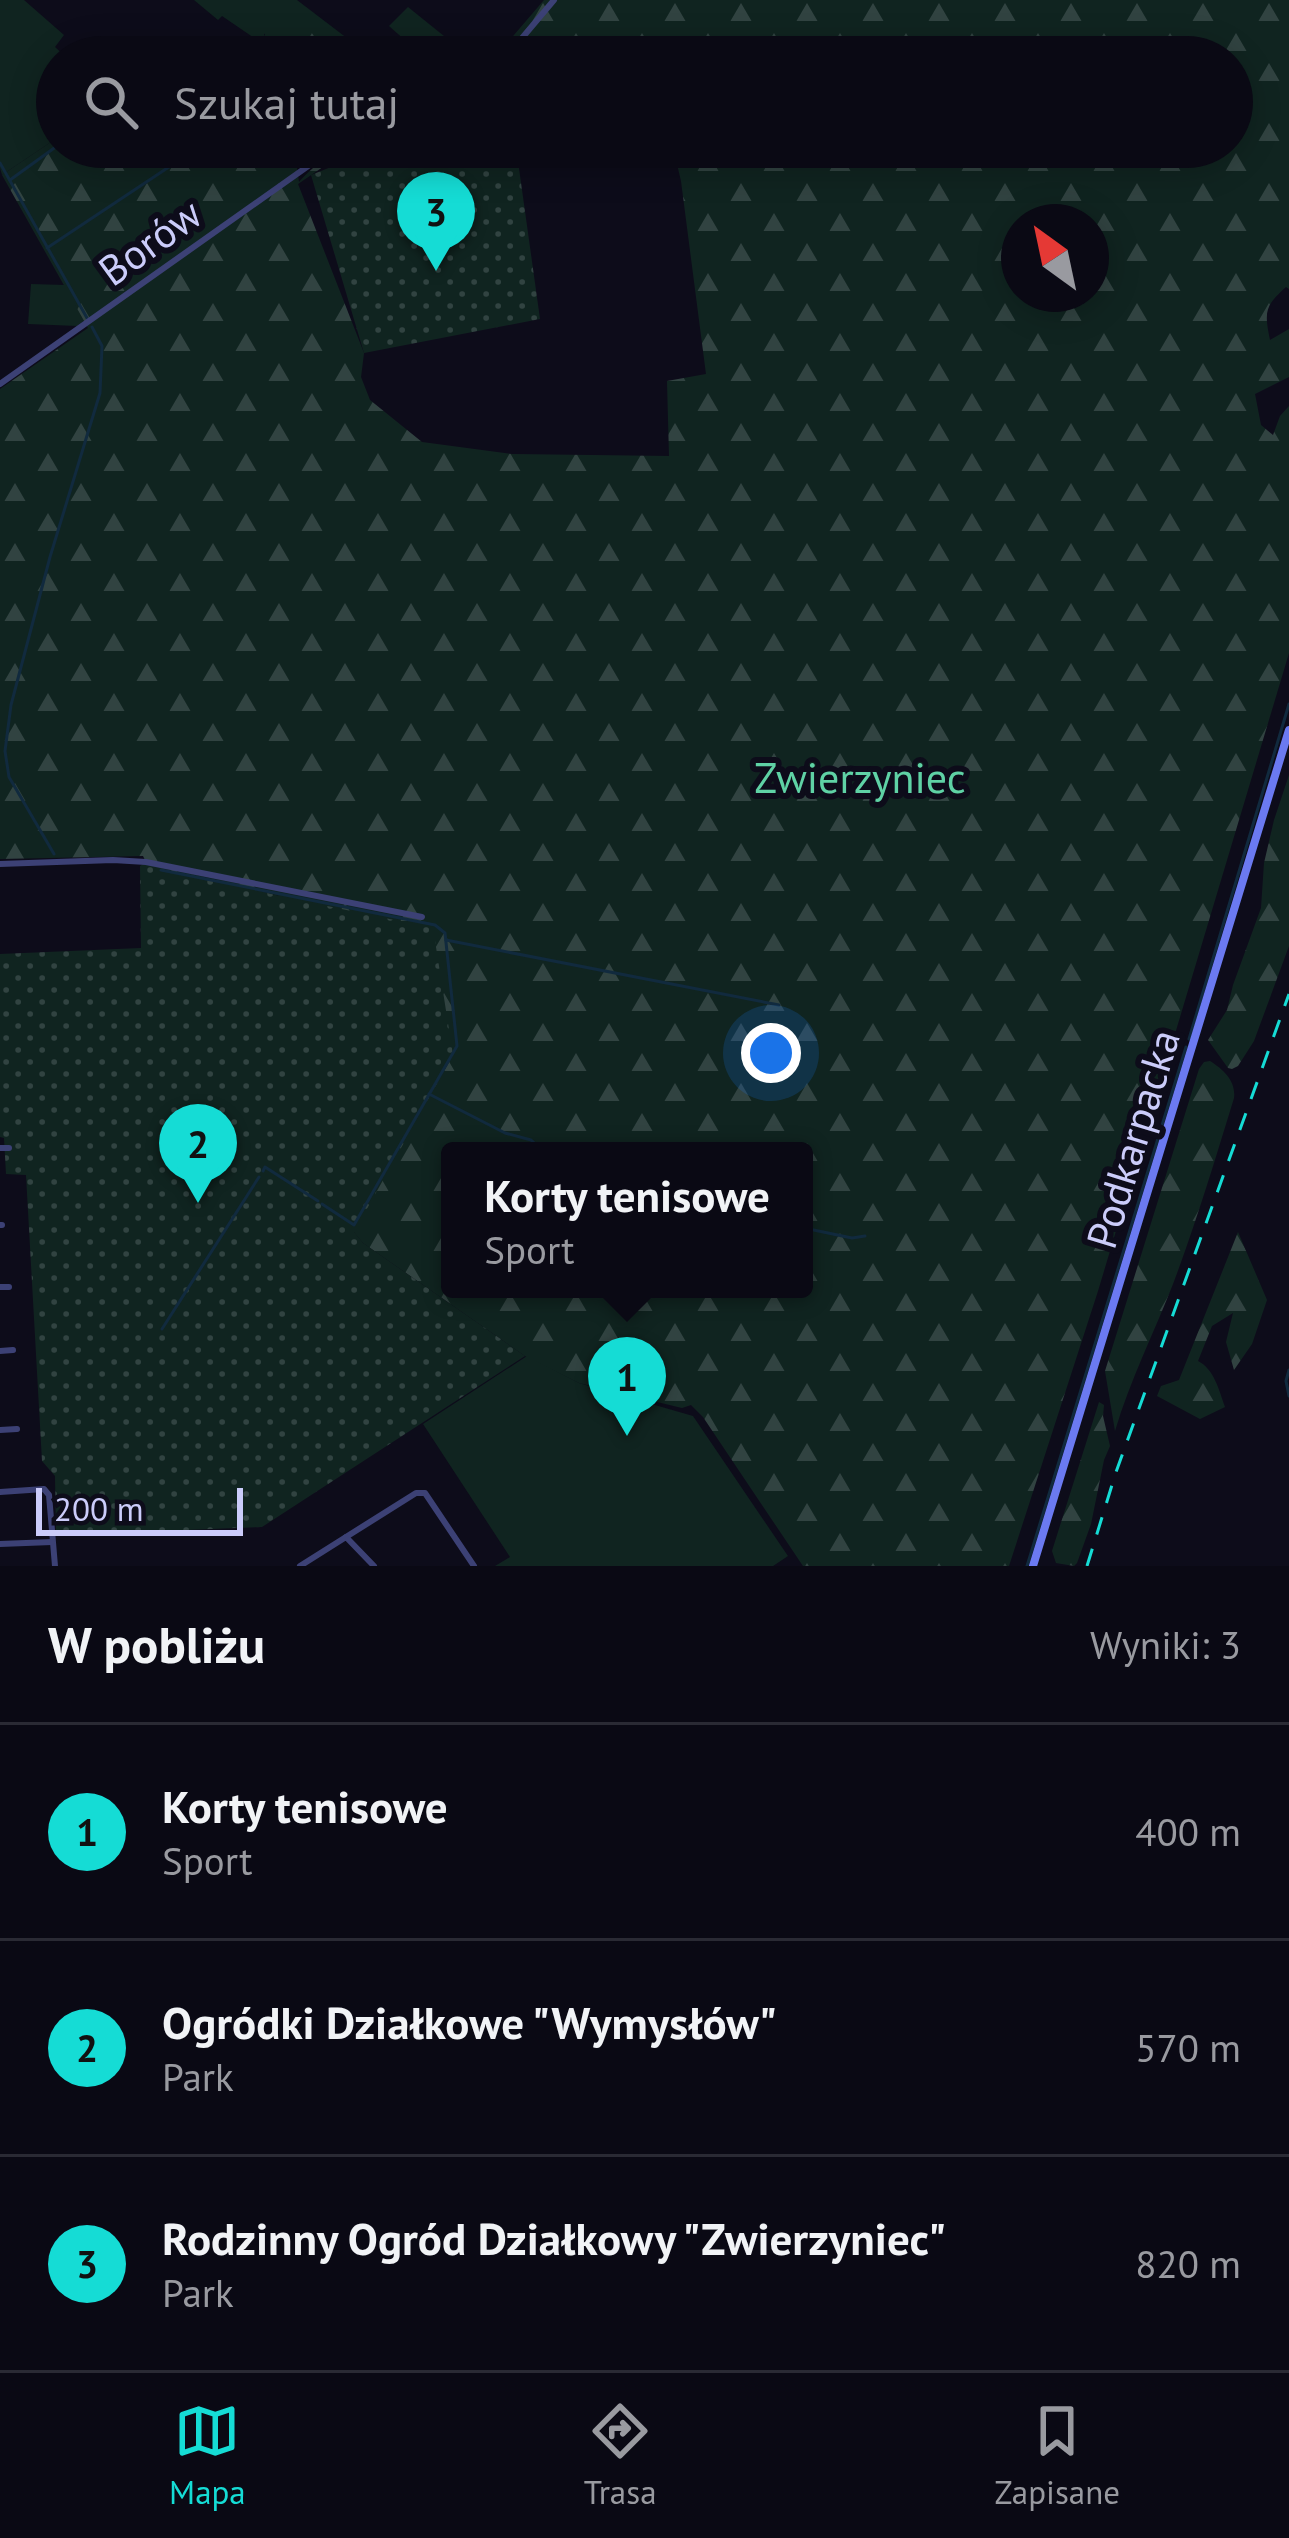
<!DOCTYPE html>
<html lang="pl">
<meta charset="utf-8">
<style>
:root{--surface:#0a0914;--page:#181722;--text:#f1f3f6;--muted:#999aa0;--line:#2a2a34;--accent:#15dcd5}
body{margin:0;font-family:"PT Sans",sans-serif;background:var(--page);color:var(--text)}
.compass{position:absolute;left:1001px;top:204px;width:108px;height:108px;border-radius:50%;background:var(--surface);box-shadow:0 6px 30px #0003;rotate:327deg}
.scale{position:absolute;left:36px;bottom:30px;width:207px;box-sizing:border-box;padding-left:12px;border:6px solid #cbccfa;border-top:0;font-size:33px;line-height:42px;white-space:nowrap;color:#cbccfa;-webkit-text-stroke:9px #0d0c1a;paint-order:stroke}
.you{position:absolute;left:771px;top:1053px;width:42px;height:42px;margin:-30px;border:9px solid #fff;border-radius:50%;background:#1a73e8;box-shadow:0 0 0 18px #1a73e833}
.badge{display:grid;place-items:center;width:78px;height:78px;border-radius:50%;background:var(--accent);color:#111;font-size:39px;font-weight:700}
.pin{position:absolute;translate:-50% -99px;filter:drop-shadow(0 3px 6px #0008)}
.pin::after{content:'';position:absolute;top:63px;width:42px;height:36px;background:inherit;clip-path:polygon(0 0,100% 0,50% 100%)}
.popup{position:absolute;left:441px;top:1142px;width:372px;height:156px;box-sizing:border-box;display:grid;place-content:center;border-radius:12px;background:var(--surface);filter:drop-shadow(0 3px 9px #0005);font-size:39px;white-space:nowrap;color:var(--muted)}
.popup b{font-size:45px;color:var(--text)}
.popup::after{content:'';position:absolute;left:50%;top:100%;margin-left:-24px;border:24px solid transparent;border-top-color:var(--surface)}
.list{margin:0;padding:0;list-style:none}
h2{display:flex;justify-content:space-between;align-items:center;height:156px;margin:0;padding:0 48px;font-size:51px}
h2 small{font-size:39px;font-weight:400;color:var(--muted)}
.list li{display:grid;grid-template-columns:78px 1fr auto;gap:36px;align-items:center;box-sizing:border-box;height:216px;padding:0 48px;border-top:3px solid var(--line)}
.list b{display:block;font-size:45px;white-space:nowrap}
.list p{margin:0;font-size:39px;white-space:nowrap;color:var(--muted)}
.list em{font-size:39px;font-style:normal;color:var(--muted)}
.icon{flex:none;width:66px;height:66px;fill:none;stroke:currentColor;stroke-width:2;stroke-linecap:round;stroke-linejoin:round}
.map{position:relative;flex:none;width:1289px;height:1566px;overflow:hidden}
.search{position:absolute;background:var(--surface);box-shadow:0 6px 30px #0003;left:36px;right:36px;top:36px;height:132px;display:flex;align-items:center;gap:30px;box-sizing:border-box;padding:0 42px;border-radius:66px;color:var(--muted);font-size:45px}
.sheet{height:804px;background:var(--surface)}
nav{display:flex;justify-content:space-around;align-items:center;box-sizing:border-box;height:168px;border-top:3px solid var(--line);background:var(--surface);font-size:33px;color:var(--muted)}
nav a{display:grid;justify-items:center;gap:6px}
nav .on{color:var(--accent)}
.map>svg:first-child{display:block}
</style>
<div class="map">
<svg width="1289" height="1566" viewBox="0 0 1289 1566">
<defs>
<pattern id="forest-firs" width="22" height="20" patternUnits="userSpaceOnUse" patternTransform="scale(3)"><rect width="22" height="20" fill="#102420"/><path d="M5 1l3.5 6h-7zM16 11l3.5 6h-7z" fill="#314341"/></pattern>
<pattern id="garden-dots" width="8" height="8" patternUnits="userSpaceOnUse" patternTransform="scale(3)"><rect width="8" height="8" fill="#102420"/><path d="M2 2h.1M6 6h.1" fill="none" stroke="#314341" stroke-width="1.8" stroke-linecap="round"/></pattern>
</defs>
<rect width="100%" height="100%" fill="#0d0c1a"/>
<g fill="#102420">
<path d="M0,0H24L64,35L55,47L66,57H57V138L2,175L0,168Z"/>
<path d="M194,0H297L356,45L349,52C312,33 306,28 264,34L269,48L222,16L218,20Z"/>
<path d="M408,7L470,57H424L389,26Z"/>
<path d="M31,284L65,285L84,321L77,326L28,324Z"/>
<path d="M527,1356L579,1383L693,1416L788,1556L773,1566H495L510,1557L423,1424Z"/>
</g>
<g fill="url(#forest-firs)" fill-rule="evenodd">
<path d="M544,0H1289V289L1286,287C1265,306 1264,311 1270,340L1289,329V377L1255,394L1261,425L1273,435L1280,416L1289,406V653L1098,1291L1009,1566H803L703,1417L691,1405L682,1408L579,1383L525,1356L363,1243L353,1231L453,1055L279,896L146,862L143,856L0,859V389L88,328L2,175L57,138V147H295L306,160L297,168L299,182C317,162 338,147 366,147L339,156L298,184L364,353L361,377L370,400L422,442L512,454L669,456L667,381L706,374L681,181L673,147H1232V57H495ZM1019,222H1091V294H1019ZM450,1151H804V1289H450Z"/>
<path d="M265,28L306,30L348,52L356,45L374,57C352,57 280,64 268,47C264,41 265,34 265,28Z"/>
<path d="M1289,775V946L1254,1041L1238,1066L1232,1069L1228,1068L1208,1040L1227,1010L1233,985L1261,908L1264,863L1274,820Z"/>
<path d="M1210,1061C1224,1070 1236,1081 1234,1098C1215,1160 1196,1223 1173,1284C1154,1333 1130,1380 1115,1431L1105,1371L1199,1069L1204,1062Z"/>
<path d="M1238,1232L1267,1300L1252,1344L1234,1370L1226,1342L1233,1313L1212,1326L1198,1361C1214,1369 1219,1390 1225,1407L1200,1419L1157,1396L1161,1386L1179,1380Z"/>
<path d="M1099,1402L1104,1405L1103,1416L1110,1446L1104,1460L1091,1524L1077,1563L1074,1566L1056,1563L1052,1551Z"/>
</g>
<g fill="url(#garden-dots)">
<path d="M381,147H516L540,319L364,353L311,175Z"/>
<path d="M146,862L279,896L433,928L453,1055L354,1232L363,1243L525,1356L262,1527L56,1535L55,1476L42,1461L26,1175L6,1174L4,1138L0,1137V954L141,948L140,866Z"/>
</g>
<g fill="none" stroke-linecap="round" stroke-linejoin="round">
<g stroke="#112a3e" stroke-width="3">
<path d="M0,163L87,318"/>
<path d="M10,180L57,146"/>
<path d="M47,248L199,147"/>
<path d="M54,854L9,777L5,751L11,705L50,557L100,393L102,346L92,327"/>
<path d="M161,870L435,925L445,933L457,1046L354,1225L322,1204"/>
<path d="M446,940L779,1005"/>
<path d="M1189,1039L1289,704"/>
<path d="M429,1094L505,1133L531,1140L543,1151"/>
<path d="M263,1171L265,1167L318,1201"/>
<path d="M804,1228L852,1238L865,1236"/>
<path d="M162,1329L259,1177"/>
<path d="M1289,1370L1286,1381L1289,1396"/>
<path d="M1027,1566L1186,1047"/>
</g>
<g stroke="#3c4175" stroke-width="6">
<path d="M506,57L554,0"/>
<path d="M0,384L335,147"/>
<path d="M0,864L113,860L146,862L422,917"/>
<path d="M0,1148H9"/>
<path d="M0,1225H2"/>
<path d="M0,1287H9"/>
<path d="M0,1351L13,1350"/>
<path d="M0,1430L17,1429"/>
<path d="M0,1492L44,1489L49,1495L55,1566"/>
<path d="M346,1537L416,1493H425L474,1566"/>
<path d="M0,1544L52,1542"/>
<path d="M300,1566L346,1537L374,1566"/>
</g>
<path stroke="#6b7af1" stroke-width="8" d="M1033,1566L1289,730"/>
<path stroke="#15dcd5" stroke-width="3" stroke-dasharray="18 15" stroke-linecap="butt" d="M1087,1566L1116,1472L1289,994"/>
</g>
<g text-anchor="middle" stroke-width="12" stroke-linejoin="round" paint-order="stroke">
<g font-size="42" fill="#cbccfa" stroke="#0d0c1a">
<text transform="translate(150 242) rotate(-36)" y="15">Borów</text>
<text transform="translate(1133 1139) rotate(-73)" y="15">Podkarpacka</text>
</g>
<g font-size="42" fill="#5fd2a5" stroke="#0d0c1a">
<text x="860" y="793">Zwierzyniec</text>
</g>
</g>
</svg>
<svg class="compass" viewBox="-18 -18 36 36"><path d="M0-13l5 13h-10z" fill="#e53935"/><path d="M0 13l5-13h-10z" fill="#999aa0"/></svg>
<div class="scale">200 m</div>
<div class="you"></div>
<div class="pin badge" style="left:627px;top:1436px">1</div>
<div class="popup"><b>Korty tenisowe</b>Sport</div>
<div class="pin badge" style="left:198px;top:1203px">2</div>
<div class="pin badge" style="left:436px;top:271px">3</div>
<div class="search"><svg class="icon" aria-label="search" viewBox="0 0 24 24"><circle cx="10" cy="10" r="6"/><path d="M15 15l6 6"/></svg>Szukaj tutaj</div>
</div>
<section class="sheet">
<h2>W pobliżu<small>Wyniki: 3</small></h2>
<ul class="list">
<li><span class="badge">1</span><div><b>Korty tenisowe</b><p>Sport</p></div><em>400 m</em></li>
<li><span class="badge">2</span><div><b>Ogródki Działkowe &quot;Wymysłów&quot;</b><p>Park</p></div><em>570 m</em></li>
<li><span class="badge">3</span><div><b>Rodzinny Ogród Działkowy &quot;Zwierzyniec&quot;</b><p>Park</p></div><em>820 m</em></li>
</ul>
</section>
<nav>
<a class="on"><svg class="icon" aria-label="map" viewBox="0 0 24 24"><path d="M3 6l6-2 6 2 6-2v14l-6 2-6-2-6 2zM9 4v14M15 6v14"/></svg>Mapa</a>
<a><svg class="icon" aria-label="directions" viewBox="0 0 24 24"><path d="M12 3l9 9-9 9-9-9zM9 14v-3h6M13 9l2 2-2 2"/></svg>Trasa</a>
<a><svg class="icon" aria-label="saved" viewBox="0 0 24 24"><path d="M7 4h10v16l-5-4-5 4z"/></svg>Zapisane</a>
</nav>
